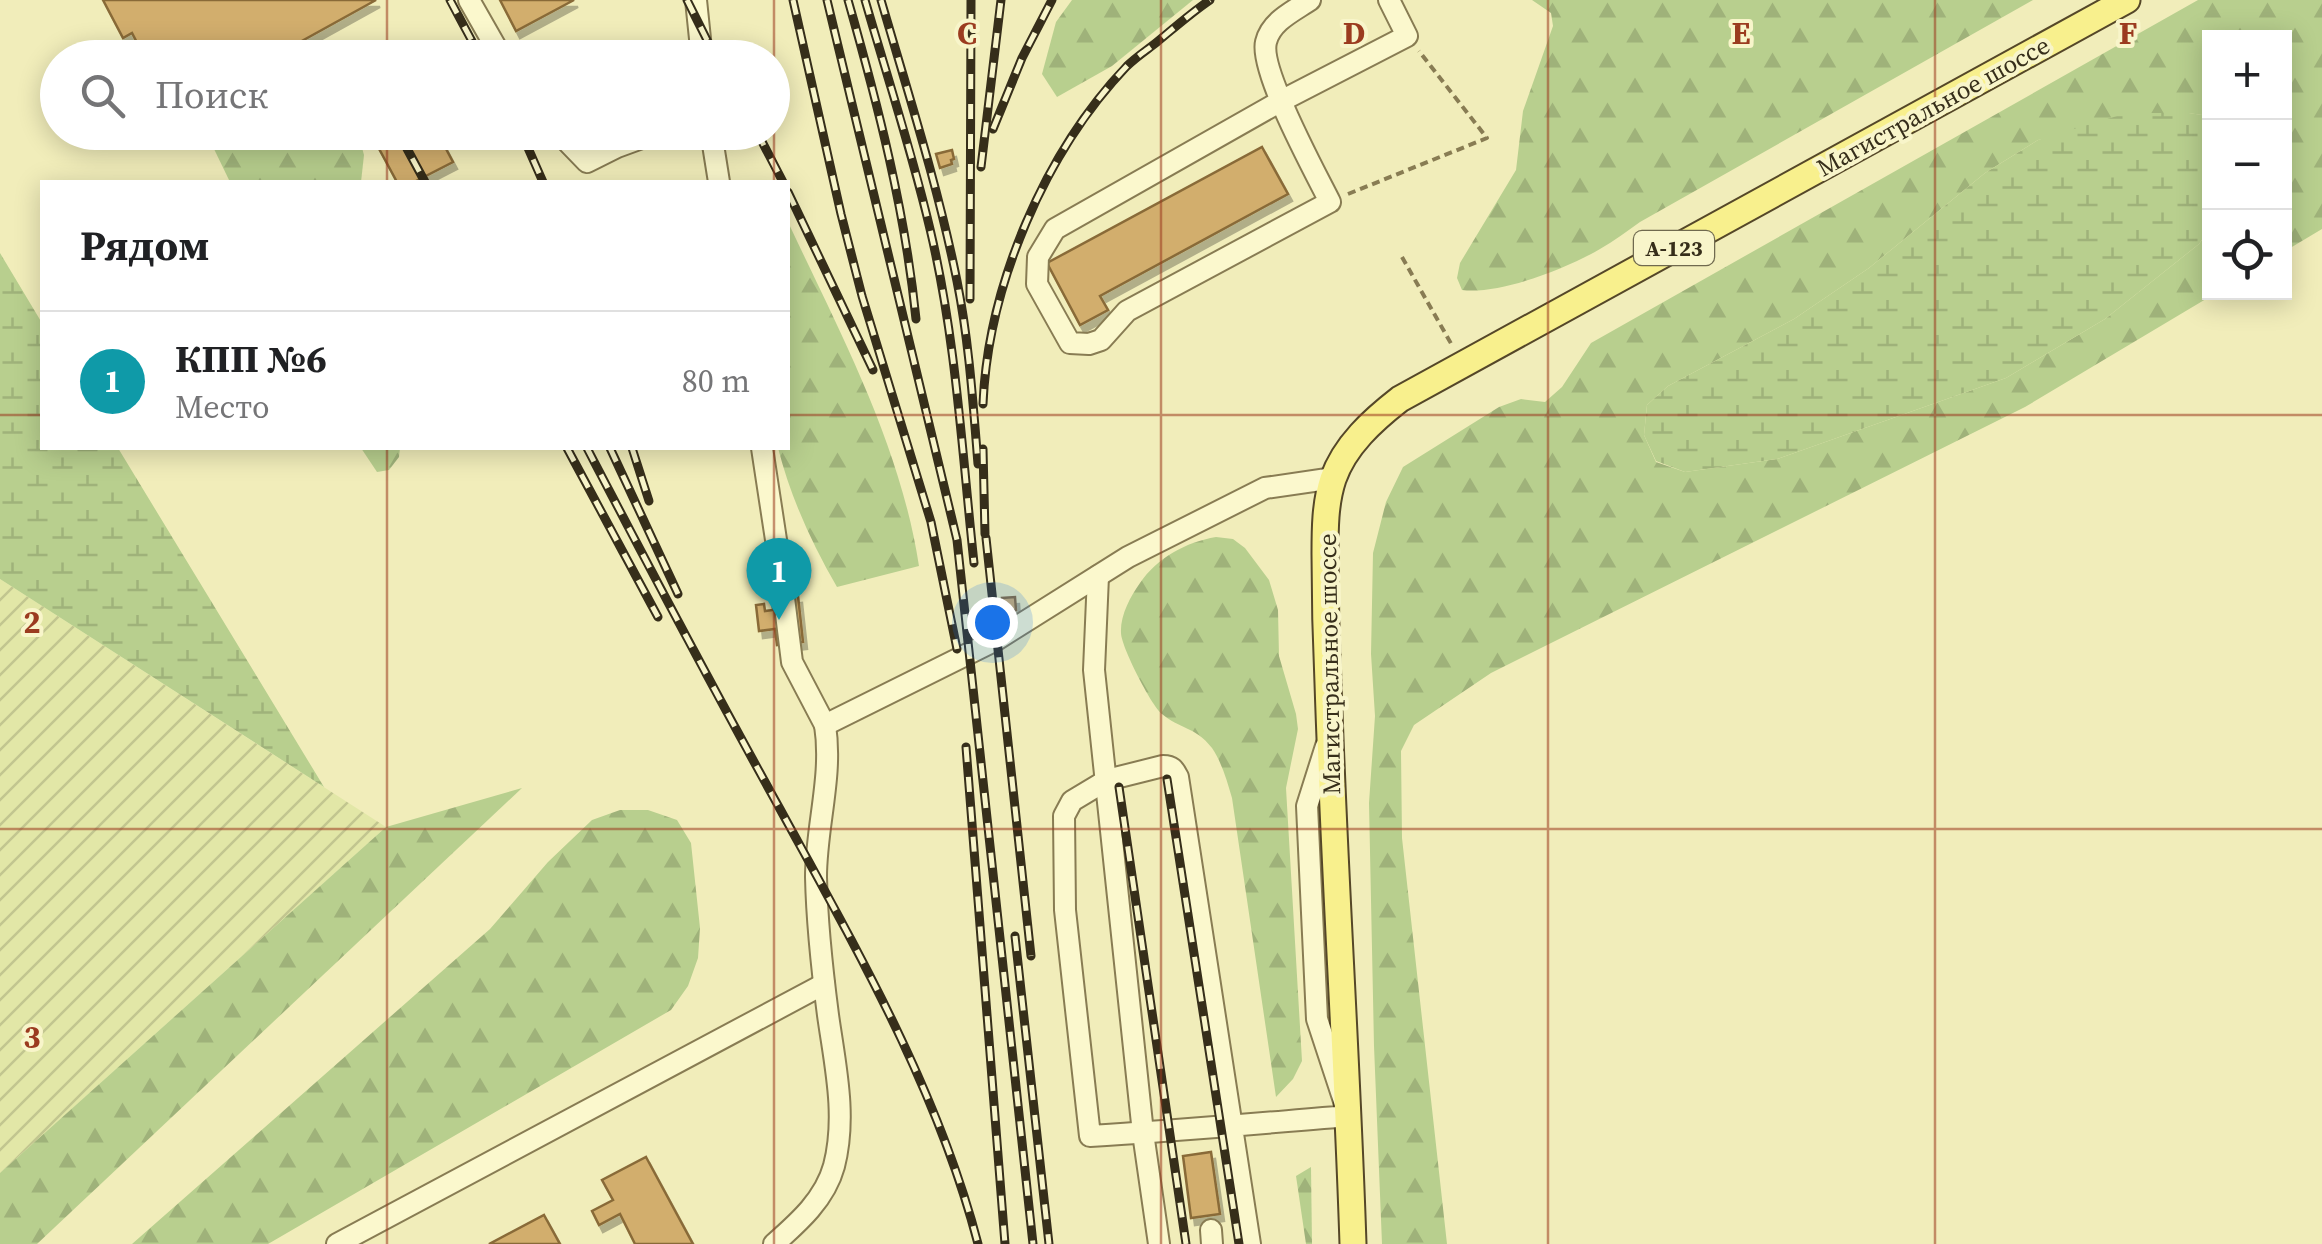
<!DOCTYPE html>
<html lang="ru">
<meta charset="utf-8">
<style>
:root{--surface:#fff;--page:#f6f6f6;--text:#202124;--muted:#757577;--line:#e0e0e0;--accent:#1a73e8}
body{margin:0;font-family:"Source Serif 4",serif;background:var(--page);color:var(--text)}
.controls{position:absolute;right:30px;top:30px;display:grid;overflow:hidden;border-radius:0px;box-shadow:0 5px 25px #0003}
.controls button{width:90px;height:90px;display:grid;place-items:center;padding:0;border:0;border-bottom:2px solid var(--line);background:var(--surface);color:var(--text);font:50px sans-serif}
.you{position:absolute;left:992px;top:622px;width:35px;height:35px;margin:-25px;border:8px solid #fff;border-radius:50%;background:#1a73e8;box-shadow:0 0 0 15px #1a73e833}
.badge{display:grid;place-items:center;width:65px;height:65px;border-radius:50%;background:var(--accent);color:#fff;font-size:32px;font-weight:700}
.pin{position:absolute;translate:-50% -82px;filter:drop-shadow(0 2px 5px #0008)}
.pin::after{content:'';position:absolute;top:52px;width:35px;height:30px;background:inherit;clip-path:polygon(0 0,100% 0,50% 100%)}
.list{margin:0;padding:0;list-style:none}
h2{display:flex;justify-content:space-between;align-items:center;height:130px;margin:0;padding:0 40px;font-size:42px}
h2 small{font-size:32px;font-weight:400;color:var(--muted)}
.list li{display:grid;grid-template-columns:65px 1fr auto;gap:30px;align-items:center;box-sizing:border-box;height:140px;padding:0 40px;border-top:2px solid var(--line)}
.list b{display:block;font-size:38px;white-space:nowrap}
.list p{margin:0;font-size:32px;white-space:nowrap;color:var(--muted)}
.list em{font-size:32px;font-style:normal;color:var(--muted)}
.icon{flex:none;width:55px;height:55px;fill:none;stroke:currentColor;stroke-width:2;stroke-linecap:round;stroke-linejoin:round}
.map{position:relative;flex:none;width:2322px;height:1244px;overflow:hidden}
.search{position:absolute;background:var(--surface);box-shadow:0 5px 25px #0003;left:40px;top:40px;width:750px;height:110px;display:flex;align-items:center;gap:25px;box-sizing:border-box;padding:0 35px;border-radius:55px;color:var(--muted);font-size:38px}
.panel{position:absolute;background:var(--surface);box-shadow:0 5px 25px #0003;left:40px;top:180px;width:750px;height:270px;border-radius:0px}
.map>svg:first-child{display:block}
</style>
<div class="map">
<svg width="2322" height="1244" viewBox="0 0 2322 1244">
<defs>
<pattern id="farmland-furrows" width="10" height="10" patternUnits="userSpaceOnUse" patternTransform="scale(2.5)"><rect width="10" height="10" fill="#e2e7a7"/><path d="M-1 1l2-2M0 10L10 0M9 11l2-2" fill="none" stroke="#c2c68f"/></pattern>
<pattern id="forest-firs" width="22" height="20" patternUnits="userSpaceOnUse" patternTransform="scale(2.5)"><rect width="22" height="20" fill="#b8cf8e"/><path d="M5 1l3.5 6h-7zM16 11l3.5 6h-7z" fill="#9fb27a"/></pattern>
<pattern id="wetland-marsh" width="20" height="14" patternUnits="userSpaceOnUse" patternTransform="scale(2.5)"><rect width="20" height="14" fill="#b8cf8e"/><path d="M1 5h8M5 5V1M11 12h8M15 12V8" fill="none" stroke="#9fb27a"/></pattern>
<filter id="shadow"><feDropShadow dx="4" dy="7" stdDeviation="0" flood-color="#0004"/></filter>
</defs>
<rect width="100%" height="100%" fill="#f1edba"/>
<path fill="url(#farmland-furrows)" d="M0,579L386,827L0,1173Z"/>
<g fill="url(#forest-firs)">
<path d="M1072,0H1193L1112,66L1057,97L1042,74L1056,22Z"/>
<path d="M1532,0H2033L1640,222C1627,231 1614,241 1600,249C1568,268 1499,295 1462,290L1457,278L1460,263L1516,170L1523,111L1553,26L1551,13Z"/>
<path d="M2198,0H2322V229L2285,251L2284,38H2210L2209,116L2188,113L2038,140L1985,173L1869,268L1794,319L1668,386L1647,405L1644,435L1656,462L1685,472L1777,459L2006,378L2105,319L2199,244L2209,230L2210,292L2216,293L2025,407L1491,673L1414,725L1401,751L1402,838L1447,1244H1382L1374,1046L1369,803L1375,716L1371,654L1373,553L1386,502L1403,467L1499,407L1521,399L1545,402L1562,387L1591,343Z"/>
<path d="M218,133H358L364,155L361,182H230L214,149Z"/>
<path d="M788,222C840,333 900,443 919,566L837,587C811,542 791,498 778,448H788Z"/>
<path d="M361,448H400L399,457L389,470L377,472Z"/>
<path d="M1216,537L1233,539L1245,548L1269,580L1278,610L1279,656L1296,714L1298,729L1286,788L1302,1061L1293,1079L1276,1097L1232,798C1227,781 1222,763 1212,748C1195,726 1179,729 1162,714C1151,705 1121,646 1121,633C1120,616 1130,597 1140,583C1157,558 1186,542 1216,537Z"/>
<path d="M522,788L37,1244H0V1173L386,827Z"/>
<path d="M620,810H648L677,820L691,843L700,928L698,958L688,986L671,1010L268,1244H132L490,929L548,862L592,820Z"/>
<path d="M1311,1167L1312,1244H1306L1296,1176Z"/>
</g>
<g fill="url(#wetland-marsh)">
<path d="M2127,113H2189L2209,116V230L2199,244L2105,319L2006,378L1777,459L1685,472L1656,461L1644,435L1647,405L1668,386L1794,319L1869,268L1985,173L2038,140Z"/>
<path d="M0,253L42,323V448H118L324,787L0,579Z"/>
</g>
<g fill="#d2ae6d" stroke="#896b38" stroke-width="2.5" filter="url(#shadow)">
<path d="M103,0H376L271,58H145L132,33L123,38Z"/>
<path d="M500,0H574L516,31Z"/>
<path d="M370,132H437L453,162L414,182H397Z"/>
<path d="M1262,147L1288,194L1100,296L1108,310L1080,325L1047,263Z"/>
<path d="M952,150L954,159L951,160L952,164L940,168L936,154Z"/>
<path d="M798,596L803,642L777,645L775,629L759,631L756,605L764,604L765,611L773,610L772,599Z"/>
<path d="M1015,597L1016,610L1003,611L1002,598Z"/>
<path d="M1211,1152L1220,1214L1191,1218L1183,1156Z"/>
<path d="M646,1157L693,1244H635L620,1214L599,1225L592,1211L613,1200L602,1180Z"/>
<path d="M544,1215L560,1244H489Z"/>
</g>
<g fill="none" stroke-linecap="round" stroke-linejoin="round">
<defs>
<g id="minor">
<path d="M469,0L502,58"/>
<path d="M696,0L702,58"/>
<path d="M1310,0C1294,11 1271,21 1266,42C1259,70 1315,172 1330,202L1127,311L1101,340L1089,344L1070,343L1037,284L1038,257L1055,229L1281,101L1407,36L1389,0"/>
<path d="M558,132L587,162L617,147L658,132"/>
<path d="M711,132L719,182"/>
<path d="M762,448L780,566L792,662L825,725L996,640L1128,557L1265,488L1334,478"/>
<path d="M1098,576L1094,670L1143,1133L1159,1244"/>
<path d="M1211,1230L1212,1244"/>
<path d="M337,1244L824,984"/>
<path d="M774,1244C799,1222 825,1199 834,1166C847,1116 835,1065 828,1015C822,969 817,923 816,877C816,826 833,776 825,725"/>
<path d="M1250,1244L1178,777C1174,769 1172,766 1163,766L1107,780L1072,801L1064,816L1065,910L1090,1136C1176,1131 1263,1123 1349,1116L1317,1019L1307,806L1326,746"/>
</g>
<path id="major" d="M1353,1244C1347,1057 1334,870 1328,683C1326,640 1325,597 1325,554C1325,530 1325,503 1333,479C1345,445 1373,420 1400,399L2127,0"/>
</defs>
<use href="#minor" stroke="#887c53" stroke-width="24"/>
<use href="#major" stroke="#554728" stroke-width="29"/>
<g stroke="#887c53" stroke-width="4" stroke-dasharray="8 5" stroke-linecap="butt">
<path d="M1348,194L1487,138L1419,51"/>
<path d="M1402,257L1453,347"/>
</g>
<use href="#minor" stroke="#fbf8cd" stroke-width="20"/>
<use href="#major" stroke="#f8f08d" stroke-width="25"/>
<defs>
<g id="rail">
<path d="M450,0L481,58"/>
<path d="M687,0L716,58"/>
<path d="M793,0L841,214L862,296L931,522L957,649"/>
<path d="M827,0L957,540L1033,1244"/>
<path d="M848,0C878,105 905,210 916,319"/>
<path d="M865,0C887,76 912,152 930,229C956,338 962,452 974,563"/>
<path d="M881,0C908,93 938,186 957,281C969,341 973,403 978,464"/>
<path d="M993,129L1022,58L1052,0"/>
<path d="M398,132L425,182"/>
<path d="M521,132L543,182"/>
<path d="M757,132L783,182"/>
<path d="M981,167L1001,0"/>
<path d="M788,192L873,370"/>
<path d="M970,299L971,0"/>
<path d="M983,404C988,285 1045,152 1127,66C1136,57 1147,50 1157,42C1174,28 1191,13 1210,0"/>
<path d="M567,448L658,617"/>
<path d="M587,448C650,569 714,690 780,809C856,948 938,1090 978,1244"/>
<path d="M610,448L678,594"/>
<path d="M632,448L649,501"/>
<path d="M983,449L985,534"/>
<path d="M986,538L1031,956"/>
<path d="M966,747L1005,1244"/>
<path d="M1167,779L1239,1244"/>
<path d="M1119,787L1186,1244"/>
<path d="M1015,936L1049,1244"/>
</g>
</defs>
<use href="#rail" stroke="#362e1a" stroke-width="9"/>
<use href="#rail" stroke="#f8f5ca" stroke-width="5" stroke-dasharray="15" stroke-linecap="butt"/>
</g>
<path fill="none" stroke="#9b3b1f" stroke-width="2.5" stroke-opacity="0.55" d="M387,0V58M774,0V182M1161,0V1244M1548,0V1244M1935,0V1244M387,132V182M0,415H42M788,415H2322M387,448V1244M774,448V1244M0,829H2322"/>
<g text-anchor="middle" stroke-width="8" stroke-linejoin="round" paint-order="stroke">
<rect fill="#f8f5ca" stroke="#706a4f" stroke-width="2.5" x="1634" y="231" width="80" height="34" rx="8"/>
<g font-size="22" font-weight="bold" fill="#362e1a">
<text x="1674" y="256">А-123</text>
</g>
<g font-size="25" fill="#362e1a" stroke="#f8f5ca">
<text transform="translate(1933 106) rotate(-29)" y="9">Магистральное шоссе</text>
<text transform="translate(1329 664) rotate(-91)" y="9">Магистральное шоссе</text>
</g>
</g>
<g font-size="32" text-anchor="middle" font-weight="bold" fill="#9b3b1f" stroke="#f8f5ca" stroke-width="8" stroke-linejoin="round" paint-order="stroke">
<text x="967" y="44">C</text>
<text x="1354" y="44">D</text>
<text x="1741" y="44">E</text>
<text x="2128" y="44">F</text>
<text x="32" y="633">2</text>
<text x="32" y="1048">3</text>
</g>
</svg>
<div class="controls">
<button>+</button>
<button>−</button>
<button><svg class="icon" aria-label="locate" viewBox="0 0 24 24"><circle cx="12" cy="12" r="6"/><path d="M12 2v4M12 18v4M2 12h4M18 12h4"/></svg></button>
</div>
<div class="you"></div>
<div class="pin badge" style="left:779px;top:620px;background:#0f9aa8">1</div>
<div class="search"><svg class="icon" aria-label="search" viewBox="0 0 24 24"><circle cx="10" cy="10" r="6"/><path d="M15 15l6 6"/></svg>Поиск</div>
<section class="panel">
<h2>Рядом<small></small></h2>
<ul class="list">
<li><span class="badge" style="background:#0f9aa8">1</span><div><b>КПП №6</b><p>Место</p></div><em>80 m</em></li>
</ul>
</section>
</div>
